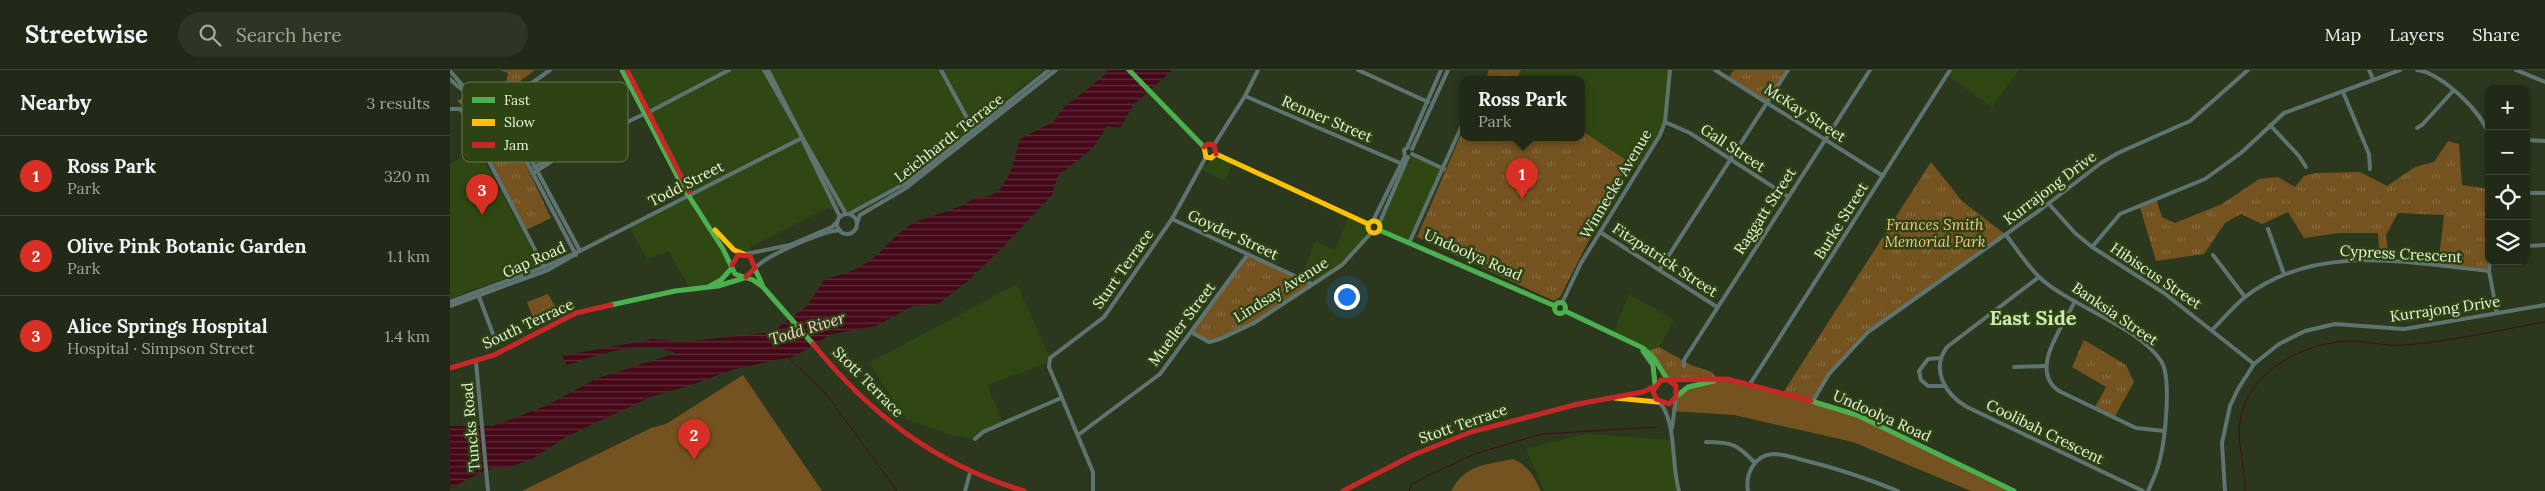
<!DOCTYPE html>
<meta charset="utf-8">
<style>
:root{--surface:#212a16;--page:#2d3623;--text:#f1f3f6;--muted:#a2a7a1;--line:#3e4635;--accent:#d93025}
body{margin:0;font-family:Lora,serif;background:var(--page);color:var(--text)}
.controls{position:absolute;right:15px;top:15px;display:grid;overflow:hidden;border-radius:10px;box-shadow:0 1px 4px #0004}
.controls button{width:45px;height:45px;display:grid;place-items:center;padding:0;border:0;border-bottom:1px solid var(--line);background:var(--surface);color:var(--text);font:25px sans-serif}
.you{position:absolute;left:896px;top:226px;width:18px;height:18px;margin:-12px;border:4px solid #fff;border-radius:50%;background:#1a73e8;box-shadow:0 0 0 8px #1a73e833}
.badge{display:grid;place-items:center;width:32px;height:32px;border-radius:50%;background:var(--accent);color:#fff;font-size:16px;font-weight:700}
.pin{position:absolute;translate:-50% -41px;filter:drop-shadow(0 1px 2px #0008)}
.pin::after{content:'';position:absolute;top:26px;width:18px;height:15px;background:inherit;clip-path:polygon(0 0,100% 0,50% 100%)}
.popup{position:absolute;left:1010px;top:6px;width:125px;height:65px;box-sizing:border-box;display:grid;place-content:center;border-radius:10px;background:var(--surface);filter:drop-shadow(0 1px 4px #0005);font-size:16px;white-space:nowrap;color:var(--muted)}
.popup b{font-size:19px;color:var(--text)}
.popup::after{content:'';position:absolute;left:50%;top:100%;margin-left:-10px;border:10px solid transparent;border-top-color:var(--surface)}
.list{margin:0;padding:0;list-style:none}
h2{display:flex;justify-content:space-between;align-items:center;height:65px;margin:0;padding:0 20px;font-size:21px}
h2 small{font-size:16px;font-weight:400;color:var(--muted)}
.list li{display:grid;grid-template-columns:32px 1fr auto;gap:15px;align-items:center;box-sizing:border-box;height:80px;padding:0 20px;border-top:1px solid var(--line)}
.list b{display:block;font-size:19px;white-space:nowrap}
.list p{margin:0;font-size:16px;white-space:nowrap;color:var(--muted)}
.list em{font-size:16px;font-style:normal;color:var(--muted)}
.icon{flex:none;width:28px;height:28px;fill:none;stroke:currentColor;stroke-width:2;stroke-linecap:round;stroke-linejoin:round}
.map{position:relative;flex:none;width:2095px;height:421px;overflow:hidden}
header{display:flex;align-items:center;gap:30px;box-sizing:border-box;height:70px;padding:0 25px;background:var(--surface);border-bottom:1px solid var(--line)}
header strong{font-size:24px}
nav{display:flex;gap:28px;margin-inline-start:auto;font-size:18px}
.search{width:350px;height:45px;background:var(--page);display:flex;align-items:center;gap:12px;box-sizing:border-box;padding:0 18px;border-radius:28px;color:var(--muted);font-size:19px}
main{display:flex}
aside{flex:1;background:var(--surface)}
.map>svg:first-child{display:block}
</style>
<header>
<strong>Streetwise</strong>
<div class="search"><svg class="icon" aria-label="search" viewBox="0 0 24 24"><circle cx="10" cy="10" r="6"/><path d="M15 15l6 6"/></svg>Search here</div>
<nav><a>Map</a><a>Layers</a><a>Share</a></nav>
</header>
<main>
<aside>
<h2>Nearby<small>3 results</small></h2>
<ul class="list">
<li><span class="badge">1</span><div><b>Ross Park</b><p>Park</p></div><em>320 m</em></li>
<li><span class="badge">2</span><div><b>Olive Pink Botanic Garden</b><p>Park</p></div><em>1.1 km</em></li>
<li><span class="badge">3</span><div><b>Alice Springs Hospital</b><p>Hospital · Simpson Street</p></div><em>1.4 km</em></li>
</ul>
</aside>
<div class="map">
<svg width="2095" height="421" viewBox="0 0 2095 421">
<defs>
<pattern id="park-tufts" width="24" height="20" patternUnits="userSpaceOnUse" patternTransform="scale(1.25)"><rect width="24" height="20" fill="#745320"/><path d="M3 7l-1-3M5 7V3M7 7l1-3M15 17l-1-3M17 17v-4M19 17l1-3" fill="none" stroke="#886c40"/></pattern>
<pattern id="water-rules" width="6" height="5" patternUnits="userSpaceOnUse" patternTransform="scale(1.25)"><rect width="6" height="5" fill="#450919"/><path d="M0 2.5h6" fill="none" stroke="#602d3a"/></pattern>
</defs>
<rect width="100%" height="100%" fill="#2c381e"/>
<g fill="#2f4813">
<path d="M177,0H593L452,113L400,142L377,138L300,177L301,183L294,184L273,169L256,150L282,198L263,215L240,220L219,181L197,189L178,155L239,124Z"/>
<path d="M1071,0H1220L1215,52L1191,99L1131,60V10H1066Z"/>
<path d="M1500,0H1569L1542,37L1497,5Z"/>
<path d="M28,79L90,195L0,229V94Z"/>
<path d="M963,82L994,99L960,171L930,158V153L958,87Z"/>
<path d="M763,88L783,92L775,111L752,100Z"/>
<path d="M899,145L919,155L922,161L901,187L862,214L850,208L866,171L885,180Z"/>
<path d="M567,214L600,288L599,292L537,315L553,353L525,369L501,365L456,349L419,293Z"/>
<path d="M1179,224L1224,250L1209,277L1197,281L1163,264Z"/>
<path d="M1136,364L1221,370L1229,421H1094L1076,379Z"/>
</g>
<g fill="#745320">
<path d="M98,224L110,245L86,256L77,232Z"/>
<path d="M293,305L372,421H72L201,358L216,354Z"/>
<path d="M1285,311L1407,345L1564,421H1521L1403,372L1284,345L1222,341C1226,311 1261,312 1285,311Z"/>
<path d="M1063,389C1078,395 1084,407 1091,421H1001C1016,394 1035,395 1063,389Z"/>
</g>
<g fill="url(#park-tufts)">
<path d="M50,0H85L54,23L58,3Z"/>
<path d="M1039,0H1071L1066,10H1035Z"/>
<path d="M1284,0H1338L1318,32L1279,7Z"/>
<path d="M14,29C59,43 81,108 101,148L76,160L14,38L7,30Z"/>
<path d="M1013,60V68H1131V60L1179,92L1110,227L1104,231L967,167Z"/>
<path d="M1998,71L2009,74L2012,115L2039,119V200L1988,196L1994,145L1948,143L1936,165L1939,191H1930L1928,163H1889L1854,168L1838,142L1812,154L1791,144L1775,153L1754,184L1706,191L1689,134L1706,128L1712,147L1725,153L1772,134L1809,109L1828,107L1845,117L1854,106L1865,103L1910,102L1937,116L1965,97L1984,92Z"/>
<path d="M1481,92L1512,131L1556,165L1418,262L1392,288L1363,331L1333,323Z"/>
<path d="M798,184L862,214L804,253L759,272L742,262Z"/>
<path d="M1634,270L1676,295L1684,312L1664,348L1644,339L1656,317L1622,297Z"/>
<path d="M1209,277L1241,295L1262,302L1266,307L1220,311L1197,281Z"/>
</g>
<path fill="url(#water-rules)" d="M657,0H722L683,35L670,58L657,56L643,78L608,106L602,125L552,178L518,211L488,234L463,236L426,256L382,264L345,286L285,299L241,315L203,326L118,366L82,389L57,398H41L0,418V356H43L98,335L145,309L226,283C190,269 153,283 117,295L112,286L203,269L233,272L322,262L357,236L375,209C390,205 405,201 418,192C433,182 443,165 462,154C480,144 512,140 525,127C557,132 564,91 570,69L603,52L614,37L656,4Z"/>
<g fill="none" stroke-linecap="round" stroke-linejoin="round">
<g stroke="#450919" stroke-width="1">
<path d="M337,286L377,325L447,421"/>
<path d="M959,421L961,415L977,406L1027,383L1092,364L1207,357"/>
<path d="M1795,421C1796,395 1784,369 1792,342C1804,298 1857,272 1900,271C1918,271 1938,277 1956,275C2003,271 2049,260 2095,252"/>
</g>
<g stroke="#5e7470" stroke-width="4">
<path d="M314,0L396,144"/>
<path d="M318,0L351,65"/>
<path d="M491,0L523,59"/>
<path d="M908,0L978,32"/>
<path d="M1265,0L1433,106"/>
<path d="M1919,0L1923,9"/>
<path d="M1967,0C1991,3 2033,42 2039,66"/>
<path d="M2066,0L2095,12"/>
<path d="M0,1L14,17L49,42L66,61L130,181"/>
<path d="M0,9C13,24 55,42 57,61L61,62L126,185"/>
<path d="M1893,22L1919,84L1920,99"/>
<path d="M795,26L950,93"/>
<path d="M0,39H10L14,43L94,197"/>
<path d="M44,40L100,0"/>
<path d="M199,42L279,0"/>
<path d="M48,44L58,32"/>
<path d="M1215,52L1240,63L1337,126"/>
<path d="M1820,55L1849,86L1856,97"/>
<path d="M1967,58L1972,55L2003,21"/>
<path d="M2076,70L2095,71"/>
<path d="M353,71L390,147"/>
<path d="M31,75L58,61"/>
<path d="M764,75L795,26L808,0"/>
<path d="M962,79L998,0"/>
<path d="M962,84L994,99"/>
<path d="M955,86L954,80L957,78L991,0"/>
<path d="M84,97L194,44"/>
<path d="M85,102L102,91"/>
<path d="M2076,123H2095"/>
<path d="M1599,134L1625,163L1642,177L1714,223L1804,294"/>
<path d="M399,144L458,112L599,0"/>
<circle cx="397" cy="154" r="10"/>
<path d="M722,149L862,214"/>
<path d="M923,151L955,86"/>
<path d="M407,153L410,145L456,118L606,0"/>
<path d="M929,154L958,87"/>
<path d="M1818,159L1834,204"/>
<path d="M1150,162L1267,237"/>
<path d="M1556,165C1566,178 1577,195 1589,207C1620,236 1689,257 1711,291C1722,307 1715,370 1710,389C1708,400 1703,410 1698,421"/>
<path d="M960,171L1013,53"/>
<path d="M2076,176L2095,175"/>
<path d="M1642,177L1670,144L1755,109L1791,83L1834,43L1950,0"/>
<path d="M296,184L340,175L382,157L388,151"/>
<path d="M1763,185L1795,227"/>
<path d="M2040,191L2039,201L2047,243"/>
<path d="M305,198C317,185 373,161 390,160"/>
<path d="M1210,199L1338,0"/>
<path d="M1589,207L1497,277C1480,300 1496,325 1517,337L1693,421"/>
<path d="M28,224L46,272"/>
<path d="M1625,231C1613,257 1578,300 1609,321L1686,358L1714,361"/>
<path d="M0,232L94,197L130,181L352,68"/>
<path d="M1112,233L1131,193L1210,65L1215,52L1220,0"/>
<path d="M0,236L98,200L126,184"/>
<path d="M1763,259C1773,249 1784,236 1795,227C1866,172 1957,193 2039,201"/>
<path d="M741,262L759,272L770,269L804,253L892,195L921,163"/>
<path d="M1491,288L1478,289L1469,301L1471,310L1478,316H1493"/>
<path d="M26,292L38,421"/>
<path d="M1234,296V290L1420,0"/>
<path d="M1564,297L1595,296"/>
<path d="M1300,314L1500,0"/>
<path d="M1363,331L1379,304L1418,262L1590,140L1651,93L1668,83L1740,51L1798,0"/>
<path d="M1210,333C1227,353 1221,395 1229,421"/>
<path d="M1222,358L1226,328"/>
<path d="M628,365L710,304L798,184"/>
<path d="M525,369L533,362L611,328"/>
<path d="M1256,372C1282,372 1287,374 1305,393"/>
<path d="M515,421L520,403"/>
<path d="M643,421V402L599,297L600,288L654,247L722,149L756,87"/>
<path d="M1298,421C1295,405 1304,385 1323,384C1333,384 1343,387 1353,390C1386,398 1416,408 1448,421"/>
<path d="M1775,421L1772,373L1780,336L1788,319L1804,294L1829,274L1855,261L1885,254L1954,259L2095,235"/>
</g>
<g stroke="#4caf50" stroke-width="5">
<path d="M172,0L233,117L273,179L285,204L303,210L313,217L363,274"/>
<path d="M679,0L754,77"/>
<path d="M929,160L1105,236"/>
<path d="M305,199L312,214"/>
<path d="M260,216L271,210L282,198"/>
<circle cx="1110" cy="238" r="5.5"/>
<path d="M161,235L225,221L268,216L294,208"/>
<path d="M1115,241L1193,278L1204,288L1217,309"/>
<path d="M1193,281L1203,295L1205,314"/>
<path d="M1227,326L1238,317L1264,311"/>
<path d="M1361,331L1407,345L1564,421"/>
</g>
<g stroke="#ffc107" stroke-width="5">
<path d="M754,77L756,87L761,88L766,84"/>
<path d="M766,84L918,154"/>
<circle cx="924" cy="157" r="6"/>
<path d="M265,160L284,180L294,184"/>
<path d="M1165,328L1208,332"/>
</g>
<g stroke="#c62828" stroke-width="5">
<path d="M177,0L239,122"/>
<path d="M754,77L758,74L764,75L766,84"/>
<path d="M282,195L288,185L300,186L305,198L296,207"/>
<path d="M363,274C421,345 485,394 574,421"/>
<path d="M0,298L44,285L126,243L161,235"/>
<path d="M1218,310L1226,316V327L1219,334L1206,329L1203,321L1211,310L1277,309L1361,331"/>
<path d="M893,421L963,385L1021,362L1128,334L1193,322L1203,317"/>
</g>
</g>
<g text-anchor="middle" stroke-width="5" stroke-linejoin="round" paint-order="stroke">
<g font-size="15" fill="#e6f4d9" stroke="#2d4313">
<text transform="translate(1355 43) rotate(33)" y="5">McKay Street</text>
<text transform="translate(877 49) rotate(23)" y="5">Renner Street</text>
<text transform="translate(499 68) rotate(-38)" y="5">Leichhardt Terrace</text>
<text transform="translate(1283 78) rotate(33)" y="5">Gall Street</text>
<text transform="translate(236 114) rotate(-27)" y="5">Todd Street</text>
<text transform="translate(1166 114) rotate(-59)" y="5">Winnecke Avenue</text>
<text transform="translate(1600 118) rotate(-37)" y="5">Kurrajong Drive</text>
<text transform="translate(1315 141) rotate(-57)" y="5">Raggatt Street</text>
<text transform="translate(1391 151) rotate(-58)" y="5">Burke Street</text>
<text transform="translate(783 165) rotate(25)" y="5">Goyder Street</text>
<text transform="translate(1951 184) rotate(3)" y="5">Cypress Crescent</text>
<text transform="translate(1023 185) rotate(24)" y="5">Undoolya Road</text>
<text transform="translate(84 190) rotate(-24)" y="5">Gap Road</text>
<text transform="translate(1215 190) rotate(33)" y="5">Fitzpatrick Street</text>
<text transform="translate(673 199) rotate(-55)" y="5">Sturt Terrace</text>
<text transform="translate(1706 206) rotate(34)" y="5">Hibiscus Street</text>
<text transform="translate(831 220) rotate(-32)" y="5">Lindsay Avenue</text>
<text transform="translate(1995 239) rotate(-8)" y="5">Kurrajong Drive</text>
<text transform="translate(1665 244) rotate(34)" y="5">Banksia Street</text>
<text transform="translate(78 254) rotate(-25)" y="5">South Terrace</text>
<text transform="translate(732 254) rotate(-53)" y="5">Mueller Street</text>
<text transform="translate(418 312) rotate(45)" y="5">Stott Terrace</text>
<text transform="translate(1432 346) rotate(24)" y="5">Undoolya Road</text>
<text transform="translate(1013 354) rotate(-19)" y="5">Stott Terrace</text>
<text transform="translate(21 357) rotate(-95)" y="5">Tuncks Road</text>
<text transform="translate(1595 362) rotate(26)" y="5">Coolibah Crescent</text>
</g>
<g font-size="15" font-style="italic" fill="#fac484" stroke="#2d4313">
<text x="1485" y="160">Frances Smith<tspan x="1485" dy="17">Memorial Park</tspan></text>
</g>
<g font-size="16" font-style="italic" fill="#ffd2d7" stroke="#2d4313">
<text transform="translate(357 258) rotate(-17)" y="6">Todd River</text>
</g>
<g font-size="20" font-weight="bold" fill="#cdeab4" stroke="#2d4313">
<text x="1583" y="255">East Side</text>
</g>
</g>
<rect x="12" y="12" width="166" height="80" rx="8" fill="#2d4313" stroke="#64784e" stroke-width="1"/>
<rect x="22" y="27" width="23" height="6" fill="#4caf50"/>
<rect x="22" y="49" width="23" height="7" fill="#ffc107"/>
<rect x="22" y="72" width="23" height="6" fill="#c62828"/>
<g font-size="14" fill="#e6f4d9">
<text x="54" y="35">Fast</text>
<text x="54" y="57">Slow</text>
<text x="54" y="80">Jam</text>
</g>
</svg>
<div class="controls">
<button>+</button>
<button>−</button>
<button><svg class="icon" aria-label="locate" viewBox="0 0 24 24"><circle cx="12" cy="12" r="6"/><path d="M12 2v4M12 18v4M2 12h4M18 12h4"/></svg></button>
<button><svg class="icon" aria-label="layers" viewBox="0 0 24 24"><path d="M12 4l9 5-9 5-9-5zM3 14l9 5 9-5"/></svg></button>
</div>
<div class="you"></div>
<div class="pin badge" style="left:1072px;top:129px">1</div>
<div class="popup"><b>Ross Park</b>Park</div>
<div class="pin badge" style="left:244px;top:390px">2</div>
<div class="pin badge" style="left:32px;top:145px">3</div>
</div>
</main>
